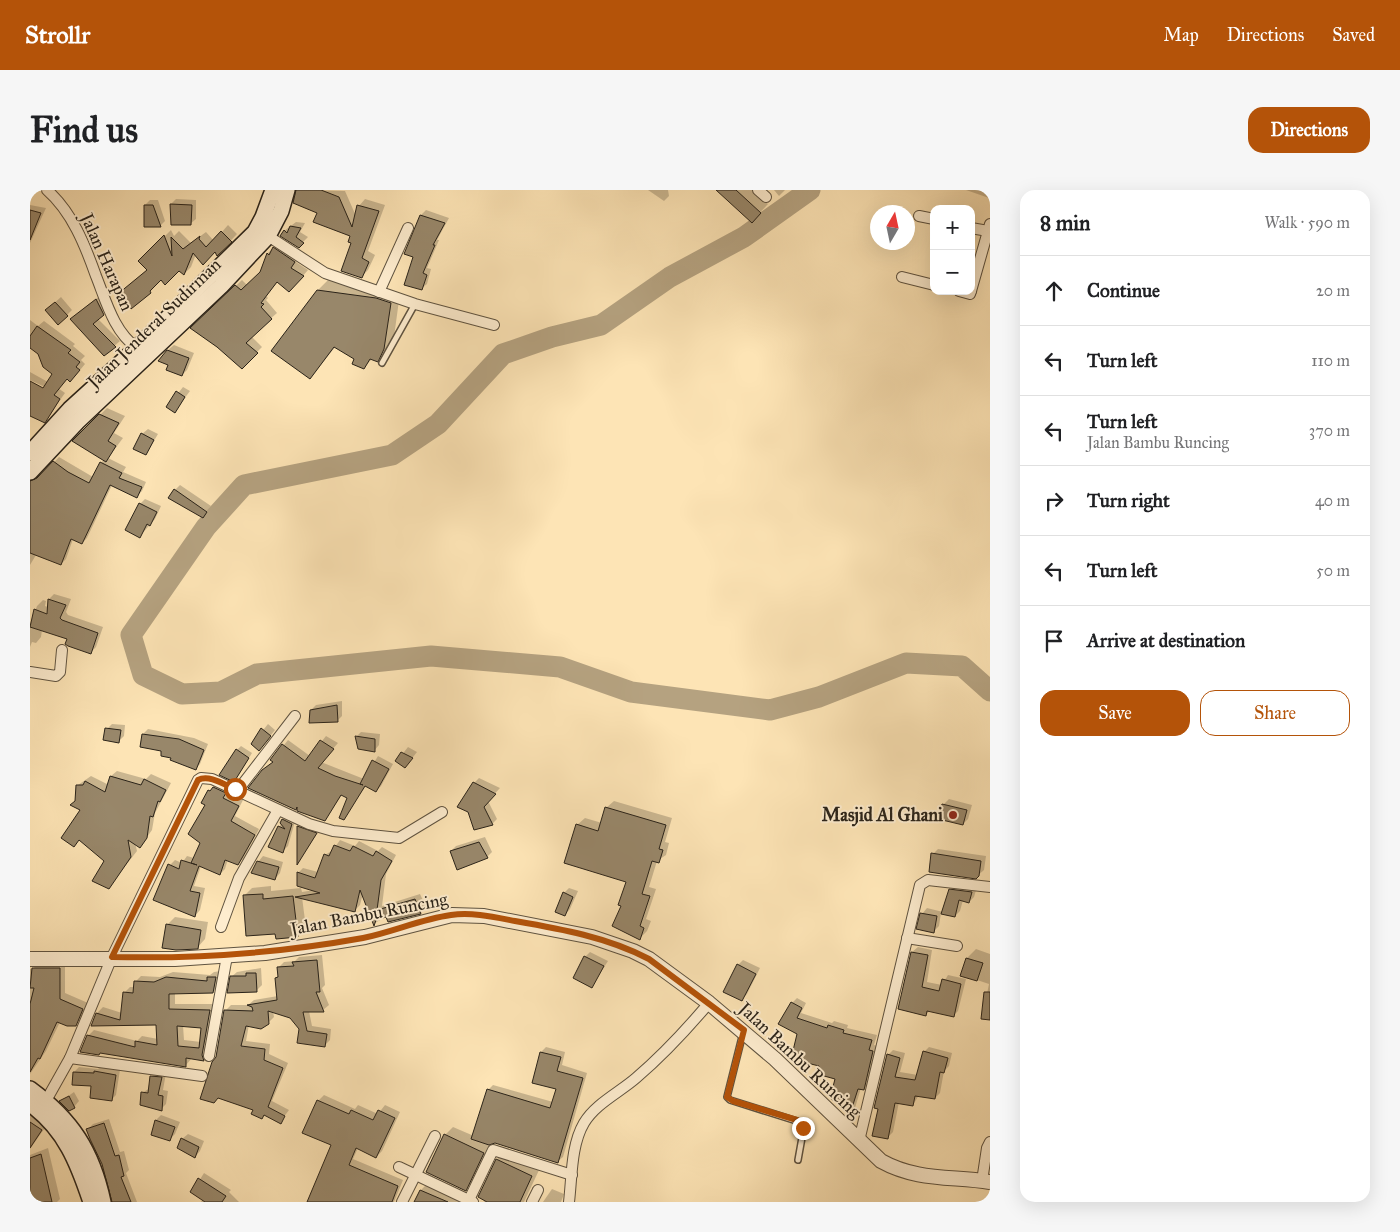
<!DOCTYPE html>
<meta charset="utf-8">
<style>
:root{--surface:#fff;--page:#f6f6f6;--text:#202124;--muted:#757577;--line:#e0e0e0;--accent:#b45309}
body{margin:0;font-family:"IM FELL Great Primer",serif;background:var(--page);color:var(--text)}
.controls{position:absolute;right:15px;top:15px;display:grid;overflow:hidden;border-radius:10px;box-shadow:0 5px 20px #0002}
.controls button{width:45px;height:45px;display:grid;place-items:center;padding:0;border:0;border-bottom:1px solid var(--line);background:var(--surface);color:var(--text);font:25px sans-serif}
.compass{position:absolute;left:840px;top:15px;width:45px;height:45px;border-radius:50%;background:var(--surface);box-shadow:0 5px 20px #0002;rotate:9deg}
.stop{position:absolute;width:15px;height:15px;margin:-11px;border:4px solid #b45309;border-radius:50%;background:#fff}
.stop.end{background:#b45309;border-color:#fff;box-shadow:0 1px 5px #0008}
.list{margin:0;padding:0;list-style:none}
h2{display:flex;justify-content:space-between;align-items:center;height:65px;margin:0;padding:0 20px;font-size:21px}
h2 small{font-size:16px;font-weight:400;color:var(--muted)}
.list li{display:grid;grid-template-columns:32px 1fr auto;gap:15px;align-items:center;box-sizing:border-box;height:70px;padding:0 20px;border-top:1px solid var(--line)}
.list b{display:block;font-size:19px;white-space:nowrap}
.list p{margin:0;font-size:16px;white-space:nowrap;color:var(--muted)}
.list em{font-size:16px;font-style:normal;color:var(--muted)}
.actions{display:flex;gap:10px;padding:15px 20px}
.actions a{flex:1;padding:11px 0;border:1px solid var(--accent);border-radius:15px;text-align:center;font-size:18px;color:var(--accent)}
.actions .main{background:var(--accent);color:#fff}
.icon{flex:none;width:28px;height:28px;fill:none;stroke:currentColor;stroke-width:2;stroke-linecap:round;stroke-linejoin:round}
.map{position:relative;flex:none;width:960px;height:1012px;overflow:hidden;border-radius:15px}
header{display:flex;align-items:center;gap:30px;box-sizing:border-box;height:70px;padding:0 25px;background:var(--accent);color:#fff}
header strong{font-size:24px}
nav{display:flex;gap:28px;margin-inline-start:auto;font-size:18px}
.intro{display:flex;align-items:center;justify-content:space-between;box-sizing:border-box;height:120px;padding:0 30px}
h1{margin:0;font-size:35px}
.button{padding:12px 22px;border-radius:15px;background:var(--accent);color:#fff;font-size:18px;font-weight:700}
main{display:flex;gap:30px;padding:0 30px}
aside{flex:1;background:var(--surface);border-radius:15px;box-shadow:0 5px 20px #0002}
.map>svg:first-child{display:block}
</style>
<header>
<strong>Strollr</strong>
<nav><a>Map</a><a>Directions</a><a>Saved</a></nav>
</header>
<div class="intro"><h1>Find us</h1><a class="button">Directions</a></div>
<main>
<div class="map">
<svg width="960" height="1012" viewBox="0 0 960 1012">
<rect width="100%" height="100%" fill="#fde4b5"/>
<filter id="stains"><feTurbulence type="fractalNoise" baseFrequency=".004" numOctaves="4"/><feColorMatrix values="0 0 0 0 .2 0 0 0 0 .09 0 0 0 0 .02 0 0 0 .5 -.17"/></filter>
<radialGradient id="worn" r=".72"><stop offset=".6" stop-color="#630" stop-opacity="0"/><stop offset="1" stop-color="#630" stop-opacity=".3"/></radialGradient>
<g fill="#0003" fill-rule="evenodd">
<path d="M266,0L315,1L326,26L329,16L335,9L355,15L338,61L345,65L338,80L331,87L321,45L288,22Z"/>
<path d="M618,0H638L639,6L634,11Z"/>
<path d="M688,0H722L738,14L722,31Z"/>
<path d="M744,0H755L749,6Z"/>
<path d="M936,0H960V7L959,8Z"/>
<path d="M146,9L166,10V29L160,34L141,14Z"/>
<path d="M120,10H128L135,31L130,36L115,15Z"/>
<path d="M0,15L16,18L0,53Z"/>
<path d="M396,20L419,28L407,50H409L397,78L401,79L397,94L391,99L384,67L391,25Z"/>
<path d="M266,32L275,33L270,42L278,47L269,56L254,41Z"/>
<path d="M198,35L207,44L188,64L185,60L166,64L161,77L154,84L149,79L131,89L120,102L90,103L118,79L110,71L141,40L144,46L149,41L161,53L176,42L184,51Z"/>
<path d="M249,52L270,66L266,72L278,80L265,95L248,91L236,106L238,108L236,110L247,123L221,146L232,157L212,177L188,156L162,138L212,90L217,95L231,82L238,63Z"/>
<path d="M298,90L356,98L370,103L364,147L358,160L348,170L343,168L333,178L326,169L306,156L280,188L288,100Z"/>
<path d="M71,105L78,119L67,128L90,151L74,165L47,124Z"/>
<path d="M31,107L42,120L37,125L22,115Z"/>
<path d="M0,130L8,136L14,131L45,154L43,156L55,166L51,170L55,174L46,185L40,190L37,188L28,198L35,203L15,231L0,224V192L18,201L19,199L0,190V182L18,192L24,183L9,163L0,157Z"/>
<path d="M144,155L164,163L157,180L152,185L140,174L138,160Z"/>
<path d="M153,197L160,201L145,221L138,216Z"/>
<path d="M77,218L95,226L84,243L93,248L78,268L96,277L93,282L116,292L112,301L107,306L82,295L57,348L52,353L43,349L36,369L31,374L6,365L0,375V291L5,286L13,284L29,267L63,287L74,269L44,251Z"/>
<path d="M118,239L128,244L116,264L112,244Z"/>
<path d="M150,295L181,316L173,326L145,300Z"/>
<path d="M115,309L131,316L125,329L110,346V314Z"/>
<path d="M24,404L41,409L36,422L38,425L73,437L66,457L60,463L38,448L12,440L11,447L6,453L2,452L0,457V434L7,416L13,410L16,411L15,416L18,417L19,409Z"/>
<path d="M312,511V526L307,531L281,520L286,515Z"/>
<path d="M82,534L95,535L94,546L89,551L77,539Z"/>
<path d="M238,534L245,540L234,554H222Z"/>
<path d="M118,539L164,548L178,554L170,574L165,579L143,567L113,544Z"/>
<path d="M331,542L350,544L349,555L344,561L326,547Z"/>
<path d="M296,546L308,553L291,572L334,589L348,566L363,574L351,596L346,601L336,596L313,628L319,608L312,605L294,630L268,616L266,619L233,580L244,571L242,570L258,550L280,566Z"/>
<path d="M211,556L222,563L208,586L207,560Z"/>
<path d="M378,557L387,562L380,571H367Z"/>
<path d="M87,581L116,589L121,584L141,593L125,623L122,640L115,650L105,653L107,661L78,698L75,671L50,649L43,656L52,620L46,611L48,595L61,586L79,595L81,586Z"/>
<path d="M449,588L470,598L458,611L467,629L462,634L439,621L444,593Z"/>
<path d="M184,595L200,598L197,602L213,610L205,626L229,639L213,669L208,674L198,669L195,679L190,684L171,676L164,696L175,698L170,720L165,726L140,675L145,670L152,673L157,666L164,668L171,652L176,614L173,613Z"/>
<path d="M919,609L942,615L938,629L933,634L910,628L914,614Z"/>
<path d="M584,611L642,628L635,652L639,653L636,665L627,671L619,697L626,699L616,729L621,731L617,741L610,748L593,716L598,691L547,635L555,628L572,633L576,618Z"/>
<path d="M258,624L266,628L258,656L253,661L240,656L253,630Z"/>
<path d="M274,632L291,638L268,672L269,637Z"/>
<path d="M455,647L462,662L457,667L428,678L421,661L426,656Z"/>
<path d="M310,650L325,656L329,651L348,661L352,657L366,665L356,684L352,716L390,704L396,717L391,723L359,731L357,726L345,733L333,703L330,715L325,720L272,707L276,738L267,746L246,743L214,706L222,698L241,696V701L271,698L272,702L284,700L268,683L273,678L288,682L295,665L303,660Z"/>
<path d="M908,659L956,666L954,680L946,687L903,664Z"/>
<path d="M233,666L253,672L250,683L245,689L228,672Z"/>
<path d="M925,695L947,697L944,707L939,712L933,710L930,721L925,726L911,723L909,736L904,741L892,724L897,718L913,722L920,700Z"/>
<path d="M539,698L548,701L540,719L535,725L534,703Z"/>
<path d="M145,727L178,732L175,749L167,758L137,735Z"/>
<path d="M888,757L902,760L897,792L912,795L918,785L936,789L928,821L923,826L900,820L896,825L882,762Z"/>
<path d="M946,759L960,764V829L952,828L959,794L932,785L937,768Z"/>
<path d="M560,762L578,771L562,796L555,767Z"/>
<path d="M292,765L295,795L292,798L299,815L293,820L279,821L282,836L301,839L300,850L295,855L270,838L261,827L243,821L244,827L238,833L219,835L216,851L240,854L239,864L258,873L242,911L259,920L250,932L235,924L232,928L187,868L195,821L201,815H218L224,810L248,806L246,788L249,785L248,778L254,772L265,771L269,767Z"/>
<path d="M713,770L730,778L717,804L712,810L708,775Z"/>
<path d="M9,772H35V803L58,813L51,829L45,835L30,832L16,861L0,884L2,812H0V779H3Z"/>
<path d="M231,778L232,795L227,800L201,787L207,782Z"/>
<path d="M191,781L189,796L183,802L145,803V814H186L180,864L174,870L162,868L156,875L58,846L64,840L107,851L112,846L128,849L127,834L63,835L67,823L73,817L92,823L94,803L100,797H104L105,792L111,786L130,787L143,782L180,785L184,782ZM153,835L172,837L171,852L154,850Z"/>
<path d="M767,808L776,813L771,823L802,833L804,831L818,835L817,838L847,845L844,855L848,856L839,894L834,899L831,898L825,918L820,923L806,888L791,875L769,844L762,813Z"/>
<path d="M516,857L535,862L532,875L557,883L533,967L527,972L465,952L458,953L461,955L444,991L435,999L415,945L423,937L444,946L458,900L463,895L523,912L527,898L511,862Z"/>
<path d="M899,857L922,863L919,876L914,881L910,903L905,908L889,905L883,915L869,912L863,942L858,947V865L863,860L875,863L870,882L888,885L894,862Z"/>
<path d="M49,877L68,879L70,877L90,880L86,905L81,910L44,882Z"/>
<path d="M127,881L136,883L133,900L138,901L136,914L131,919L112,903L120,898L122,886Z"/>
<path d="M44,902L49,911L44,917L31,911Z"/>
<path d="M294,905L325,919L328,915L348,924L355,915L370,922L352,961L346,967L328,958L323,969L373,990L364,1012H278L302,955L288,911Z"/>
<path d="M0,923L19,932L0,959Z"/>
<path d="M131,925L150,932L145,944L139,950L126,930Z"/>
<path d="M79,929L90,962L94,961L99,980L96,983L107,1012H83L79,991L58,939L63,934Z"/>
<path d="M158,944L174,951L170,961L165,967L152,949Z"/>
<path d="M18,958L30,1009L27,1012H0V965Z"/>
<path d="M476,961L510,978L494,1012H454L455,1010L450,1007L467,969Z"/>
<path d="M174,983L201,1000L199,1002L209,1012H171L173,1009L162,1002Z"/>
<path d="M399,992L433,1007L431,1012H386L391,1000Z"/>
<path d="M522,999L534,1004L531,1012H513Z"/>
</g>
<g fill="none" stroke-linecap="round" stroke-linejoin="round">
<path stroke="#b5a280" stroke-width="21" d="M780,0L714,47L640,87L571,135L522,147L473,164L408,234L362,265L214,295L176,337L101,445L113,485L152,504L191,502L227,484L401,466L530,477L601,502L740,520L789,507L876,473L932,476L960,501"/>
</g>
<g fill="#98876a" stroke="#2a2319" fill-rule="evenodd">
<path d="M266,0H291L309,7L322,37L327,15L349,21L332,68L339,72L332,88L311,81L321,53L318,52L320,46L283,32L287,23L263,13Z"/>
<path d="M686,0H706L731,23L722,33Z"/>
<path d="M140,14L162,15L161,35H141Z"/>
<path d="M114,15H123L131,37H114Z"/>
<path d="M0,20L11,23L0,50Z"/>
<path d="M390,25L415,33L403,55H405L393,83L397,85L392,100L374,95L383,67L374,64Z"/>
<path d="M260,36L271,38L266,47L274,53L269,58L250,46L254,40L257,43Z"/>
<path d="M191,41L202,52L187,66L185,62L173,75L163,63L154,85L149,81L135,95L131,90L120,101L121,103L101,119L89,103L117,80L108,71L134,45L142,66L141,47L153,59L170,46L169,49L176,57Z"/>
<path d="M243,57L265,72L261,78L274,86L259,102L247,92L231,113L234,114L231,117L242,129L216,153L228,163L212,179L187,157L160,138L205,95L211,100L230,82L237,63L239,65Z"/>
<path d="M287,100L346,108L361,113L354,159L348,172L340,169L334,179L322,174L324,169L304,157L280,189L241,161Z"/>
<path d="M66,109L74,125L63,134L86,157L74,166L40,129Z"/>
<path d="M25,112L38,126L28,135L15,120Z"/>
<path d="M7,136L41,160L38,163L50,172L46,177L50,180L40,192L37,189L24,205L30,209L15,233L0,226V191L13,198L22,184L13,177L8,164L0,158V146Z"/>
<path d="M137,160L159,168L152,186L136,180L138,175L128,171Z"/>
<path d="M146,201L155,207L145,223L136,217Z"/>
<path d="M69,224L89,233L78,251L86,256L76,272L42,251Z"/>
<path d="M111,243L124,250L116,265L103,259Z"/>
<path d="M23,271L38,282L59,293L70,272L92,283L89,288L112,297L107,308L80,295L52,354L41,349L31,375L0,363V291L7,288Z"/>
<path d="M144,299L177,322L173,328L138,308Z"/>
<path d="M109,313L127,322L120,336L117,334L110,348L95,340Z"/>
<path d="M18,409L36,415L30,428L32,430L68,443L61,464L38,456L35,454L37,449L0,437L4,419L17,424Z"/>
<path d="M307,515L308,532L279,533L280,520Z"/>
<path d="M75,538L91,540L89,553L73,550Z"/>
<path d="M231,538L241,546L229,561L221,554Z"/>
<path d="M112,544L149,549L174,560L166,580L140,570L141,568L131,566V561L110,557Z"/>
<path d="M325,546L345,549V562L328,559Z"/>
<path d="M290,550L304,559L288,578L305,586L333,595L330,594L342,570L359,579L346,602L335,596L314,630L309,628L317,608L311,605L295,631L267,621V617L266,620L218,598L232,580L243,572L240,570L252,554L275,571Z"/>
<path d="M206,559L219,568L204,592L189,585Z"/>
<path d="M371,562L383,568L375,578L365,571Z"/>
<path d="M80,586L111,595L114,589L136,600L130,612L128,611L123,627L120,626L117,648L110,658L98,650L101,667L79,699L62,691L74,671L49,650L44,657L31,648L50,620L40,615L45,611L46,595H53L55,591L75,602Z"/>
<path d="M443,592L466,604L454,617L463,635L444,640L438,622L427,617Z"/>
<path d="M183,597L196,603L193,608L209,616L201,631L225,645L208,675L195,670L190,685L169,676L160,701L170,703L165,727L123,710L138,674L149,679L151,670L167,675L161,673L170,653L158,644L175,615L171,613L178,600L180,601Z"/>
<path d="M912,614L937,620L933,635L908,629Z"/>
<path d="M575,617L636,635L629,659L633,660L629,673L622,671L612,704L620,706L610,736L614,738L610,750L582,736L591,716L588,715L596,692L534,673L546,634L568,641Z"/>
<path d="M252,629L262,634L253,663L238,657L248,636L255,639L250,633Z"/>
<path d="M267,636L287,643L267,675Z"/>
<path d="M449,652L458,668L427,680L420,661Z"/>
<path d="M304,655L320,661L323,656L343,666L346,661L362,671L351,690L347,720L385,709L391,724L358,732L356,727L346,730L344,736L330,700L325,722L265,707L290,703L267,696V682L285,688L294,664L299,666Z"/>
<path d="M901,663L951,671L949,686L946,689L899,682Z"/>
<path d="M227,671L249,677L245,690L221,683Z"/>
<path d="M919,699L942,702L939,713L929,710L925,727L911,724Z"/>
<path d="M533,702L543,707L535,726L525,722Z"/>
<path d="M233,704V709L263,706L268,747L246,749L245,744L216,746L213,705Z"/>
<path d="M890,723L907,726L904,743L886,739Z"/>
<path d="M136,734L171,740L168,759L146,760L132,758Z"/>
<path d="M881,762L898,765L892,797L909,801L912,789L931,794L924,827L897,821L896,826L868,819Z"/>
<path d="M554,766L574,776L562,798L543,788Z"/>
<path d="M936,768L953,773L947,791L930,786Z"/>
<path d="M287,770L290,802H286L294,822H273L277,841L297,844L295,857L267,853L269,839L260,828L238,821L239,834L231,839L216,836L211,856L235,859L234,870L253,878L238,917L255,926L251,934L234,925L232,929L221,924L223,920L188,908L184,913L170,909L182,872L186,867L194,820L223,821L222,817L217,815L247,810L245,788L248,787L247,777L264,776L262,772Z"/>
<path d="M707,774L726,784L712,811L693,802Z"/>
<path d="M2,778H30V809L53,819L46,836H37L27,832L10,869L8,868L0,882V814L4,798H0Z"/>
<path d="M216,783H226L227,802L197,803L200,786H216Z"/>
<path d="M136,787L177,791V787H186L183,803L139,804V819L180,820L172,865L174,871L156,868V877L70,863L69,865L50,862L57,845L105,857V851L127,855L126,835L61,836L66,823L90,830L93,802L103,803L104,791L124,792ZM147,836L171,838L169,858L148,856Z"/>
<path d="M954,802H960V830L951,829Z"/>
<path d="M761,812L772,818L767,828L797,838L798,835L814,840L813,843L842,850L839,860L843,861L834,900L828,899L820,924L800,908L805,889L787,884L789,876L761,869L767,844L748,834Z"/>
<path d="M893,861L918,868L914,883L910,882L905,909L885,906L883,916L865,913L858,949L842,946L848,919L844,918L857,864L870,868L865,887L885,890Z"/>
<path d="M510,862L531,867L527,881L553,888L528,973L465,953L459,955L441,949L457,899L520,918L526,899L502,893Z"/>
<path d="M64,881L86,885L82,911L60,908L61,896L42,895L43,882L64,883Z"/>
<path d="M120,886L132,887L128,905L133,906L132,921L110,915L111,902L118,903Z"/>
<path d="M39,906L45,918L39,921L29,911Z"/>
<path d="M287,910L319,924L321,920L343,930L348,920L365,928L346,968L326,958L319,975L368,996L362,1012H277L301,955L272,943Z"/>
<path d="M125,930L145,937L140,951L121,945Z"/>
<path d="M0,932L12,940L0,958Z"/>
<path d="M74,933L85,966L89,965L94,986L91,987L101,1012H82L72,974L60,949L56,939Z"/>
<path d="M414,944L454,963L436,1001L396,982Z"/>
<path d="M151,948L169,957L165,968L147,958Z"/>
<path d="M11,964L22,1012H0V968Z"/>
<path d="M466,969L502,986L490,1012H457L448,1007Z"/>
<path d="M168,988L196,1006L192,1012H175L160,1002Z"/>
<path d="M390,1000L418,1012H384Z"/>
</g>
<g fill="none" stroke-linecap="round" stroke-linejoin="round">
<defs>
<g id="service">
<path d="M352,173L385,114"/>
<path d="M713,843L697,907L700,910L770,932L773,942L768,970"/>
</g>
<g id="minor">
<path d="M17,0C42,22 55,55 66,86C76,111 84,142 107,158"/>
<path d="M728,0L736,7"/>
<path d="M889,26L904,29"/>
<path d="M941,38L958,41"/>
<path d="M238,46L295,83L385,114L464,135"/>
<path d="M872,87L904,95"/>
<path d="M929,101L940,104L941,101"/>
<path d="M941,101L960,34"/>
<path d="M349,102L378,38"/>
<path d="M0,482L26,486L30,482L32,460"/>
<path d="M208,600L265,526"/>
<path d="M191,737L209,688L248,620"/>
<path d="M877,748L927,756"/>
<path d="M179,866L197,766"/>
<path d="M40,868L172,886"/>
<path d="M13,916L40,868L82,767L168,590L171,588L182,589L279,634L303,641L369,648L412,622"/>
<path d="M829,951L890,695L898,690L960,697"/>
<path d="M369,977L443,1012"/>
<path d="M952,991L957,958L960,952"/>
<path d="M372,1012L405,946"/>
<path d="M438,1012L463,960L542,985"/>
<path d="M502,1012L508,1000"/>
<path d="M539,1012C542,987 541,955 554,933C565,914 590,902 606,888C633,865 657,839 679,813"/>
</g>
<path id="tertiary" d="M0,769H145L235,763L335,747L422,725L454,726L562,747L603,761L619,769L679,813L745,869L851,971C887,991 921,986 960,992"/>
<g id="secondary">
<path d="M0,263L40,219L107,158L225,42L233,27L243,0"/>
<path d="M0,282L47,232L191,96L238,46L251,21L257,0"/>
<path d="M0,899C42,930 62,961 73,1012"/>
<path d="M0,914C35,939 48,973 61,1012"/>
</g>
</defs>
<use href="#service" stroke="#5f5340" stroke-width="8"/>
<use href="#minor" stroke="#5f5340" stroke-width="12"/>
<use href="#tertiary" stroke="#5f5340" stroke-width="16"/>
<use href="#secondary" stroke="#2a2319" stroke-width="18"/>
<use href="#service" stroke="#feedcf" stroke-width="5"/>
<use href="#minor" stroke="#feedcf" stroke-width="10"/>
<use href="#tertiary" stroke="#feedcf" stroke-width="14"/>
<use href="#secondary" stroke="#feedcf" stroke-width="15"/>
</g>
<g fill="none" stroke-linecap="round" stroke-linejoin="round">
<path stroke="#b45309" stroke-width="6" d="M205,599C195,595 179,584 168,590L82,767C167,769 250,763 333,748C363,742 391,729 421,725C442,722 464,727 485,731C531,739 577,747 619,769L714,840L697,907L703,911L767,930L773,938"/>
</g>
<circle fill="#8f2418" stroke="#feedcf" stroke-width="2" cx="923" cy="625" r="5"/>
<g text-anchor="middle" stroke-width="4" stroke-linejoin="round" paint-order="stroke">
<g font-size="18" fill="#2a2319" stroke="#feedcf">
<text transform="translate(77 72) rotate(66)" y="6">Jalan Harapan</text>
<text transform="translate(124 133) rotate(-44)" y="6">Jalan Jenderal Sudirman</text>
<text transform="translate(339 724) rotate(-11)" y="6">Jalan Bambu Runcing</text>
<text transform="translate(770 870) rotate(43)" y="6">Jalan Bambu Runcing</text>
</g>
<g font-size="18" font-weight="bold" fill="#2a2319" stroke="#feedcf" text-anchor="end">
<text x="913" y="631">Masjid Al Ghani</text>
</g>
</g>
<rect width="100%" height="100%" filter="url(#stains)"/>
<rect width="100%" height="100%" fill="url(#worn)"/>
</svg>
<div class="controls">
<button>+</button>
<button>−</button>
</div>
<svg class="compass" viewBox="-18 -18 36 36"><path d="M0-13l5 13h-10z" fill="#e53935"/><path d="M0 13l5-13h-10z" fill="#757577"/></svg>
<div class="stop" style="left:205px;top:599px"></div>
<div class="stop end" style="left:773px;top:938px"></div>
</div>
<aside>
<h2>8 min<small>Walk · 590 m</small></h2>
<ul class="list">
<li><svg class="icon" aria-label="ahead" viewBox="0 0 24 24"><path d="M12 20V5M6 11l6-6 6 6"/></svg><div><b>Continue</b></div><em>20 m</em></li>
<li><svg class="icon" aria-label="left" viewBox="0 0 24 24"><path d="M17 20v-9H6M10 6l-5 5 5 5"/></svg><div><b>Turn left</b></div><em>110 m</em></li>
<li><svg class="icon" aria-label="left" viewBox="0 0 24 24"><path d="M17 20v-9H6M10 6l-5 5 5 5"/></svg><div><b>Turn left</b><p>Jalan Bambu Runcing</p></div><em>370 m</em></li>
<li><svg class="icon" aria-label="right" viewBox="0 0 24 24"><path d="M7 20v-9h11M14 6l5 5-5 5"/></svg><div><b>Turn right</b></div><em>40 m</em></li>
<li><svg class="icon" aria-label="left" viewBox="0 0 24 24"><path d="M17 20v-9H6M10 6l-5 5 5 5"/></svg><div><b>Turn left</b></div><em>50 m</em></li>
<li><svg class="icon" aria-label="arrive" viewBox="0 0 24 24"><path d="M6 21V4h12l-3 4 3 4H6"/></svg><div><b>Arrive at destination</b></div></li>
</ul>
<div class="actions"><a class="main">Save</a><a>Share</a></div>
</aside>
</main>
